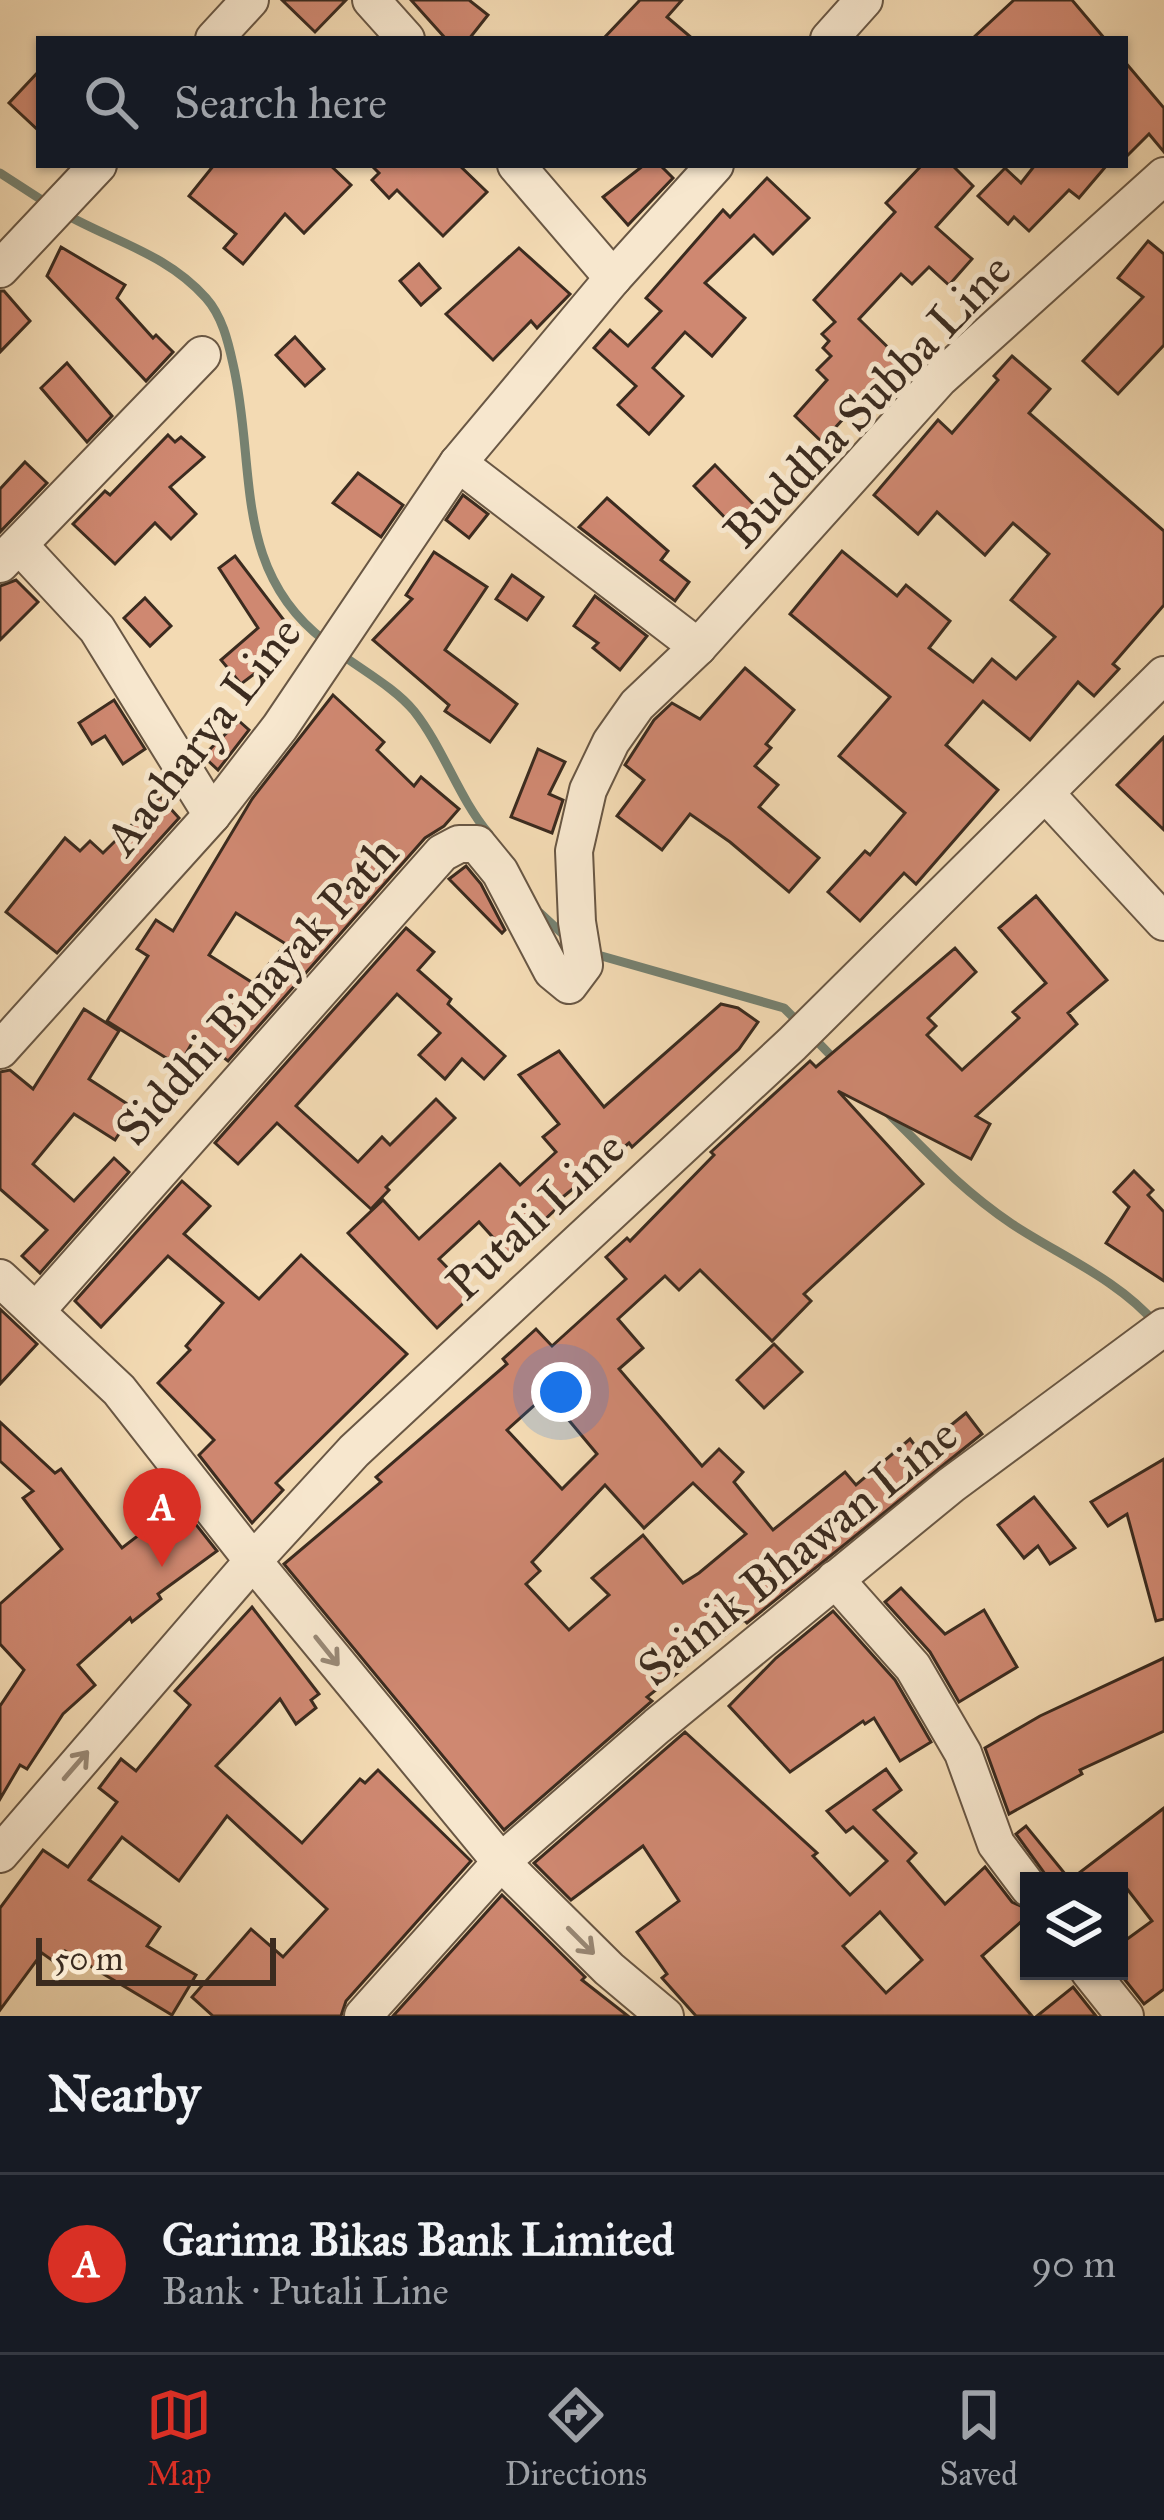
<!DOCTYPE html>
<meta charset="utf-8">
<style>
:root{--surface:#171b24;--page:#20242c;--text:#f1f3f6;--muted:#9ea1a6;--line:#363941;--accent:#d93025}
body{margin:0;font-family:"IM FELL Great Primer",serif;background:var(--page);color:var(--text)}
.controls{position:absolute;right:36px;bottom:36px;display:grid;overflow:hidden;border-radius:0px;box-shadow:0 3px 9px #0004}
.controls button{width:108px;height:108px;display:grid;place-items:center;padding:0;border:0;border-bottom:3px solid var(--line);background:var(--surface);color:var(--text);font:60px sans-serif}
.scale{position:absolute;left:36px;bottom:30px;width:240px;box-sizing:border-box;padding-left:12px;border:6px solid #3b2b1f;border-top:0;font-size:33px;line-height:42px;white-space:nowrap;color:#3b2b1f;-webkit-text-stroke:9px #f7e7ce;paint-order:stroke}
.you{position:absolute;left:561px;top:1392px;width:42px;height:42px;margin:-30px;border:9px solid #fff;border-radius:50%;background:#1a73e8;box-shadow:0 0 0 18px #1a73e833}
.badge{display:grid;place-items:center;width:78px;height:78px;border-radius:50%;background:var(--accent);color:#fff;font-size:39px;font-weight:700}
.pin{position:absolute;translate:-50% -99px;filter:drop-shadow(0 3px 6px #0008)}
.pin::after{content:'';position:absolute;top:63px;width:42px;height:36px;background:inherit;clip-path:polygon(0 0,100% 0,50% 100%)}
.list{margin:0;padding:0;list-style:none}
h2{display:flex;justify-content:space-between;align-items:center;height:156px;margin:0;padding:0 48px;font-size:51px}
h2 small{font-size:39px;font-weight:400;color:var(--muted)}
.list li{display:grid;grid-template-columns:78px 1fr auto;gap:36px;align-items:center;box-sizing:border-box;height:180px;padding:0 48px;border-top:3px solid var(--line)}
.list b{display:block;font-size:45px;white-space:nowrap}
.list p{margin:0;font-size:39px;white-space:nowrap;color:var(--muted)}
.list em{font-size:39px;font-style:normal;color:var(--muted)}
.icon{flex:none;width:66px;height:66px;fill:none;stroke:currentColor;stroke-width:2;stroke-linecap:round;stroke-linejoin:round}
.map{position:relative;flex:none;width:1164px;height:2016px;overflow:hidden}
.search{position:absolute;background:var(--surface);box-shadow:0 3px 9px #0004;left:36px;right:36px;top:36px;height:132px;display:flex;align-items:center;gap:30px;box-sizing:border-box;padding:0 42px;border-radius:0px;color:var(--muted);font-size:45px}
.sheet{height:336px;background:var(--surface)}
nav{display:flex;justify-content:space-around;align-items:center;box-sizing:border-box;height:168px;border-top:3px solid var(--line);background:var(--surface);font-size:33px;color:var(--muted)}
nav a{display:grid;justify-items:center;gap:6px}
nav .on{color:var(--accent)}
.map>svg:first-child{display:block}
</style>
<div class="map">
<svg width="1164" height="2016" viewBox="0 0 1164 2016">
<rect width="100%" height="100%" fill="#f3dab3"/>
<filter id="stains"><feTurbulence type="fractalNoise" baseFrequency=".00167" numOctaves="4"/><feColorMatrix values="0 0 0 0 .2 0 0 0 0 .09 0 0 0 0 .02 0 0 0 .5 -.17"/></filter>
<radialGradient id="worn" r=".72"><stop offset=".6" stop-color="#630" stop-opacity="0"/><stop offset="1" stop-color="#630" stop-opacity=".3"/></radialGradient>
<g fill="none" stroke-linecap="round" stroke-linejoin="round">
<g stroke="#768170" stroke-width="9">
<path d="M0,173L51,206"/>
<path d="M65,214C115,242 167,254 206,298C222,316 228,341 233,364C257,467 231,569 325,641"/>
<path d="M338,652C362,670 395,688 414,711C444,749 458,797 489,834"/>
<path d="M540,913L567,938"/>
<path d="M591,953L784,1008L800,1024"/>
<path d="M812,1036L838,1063"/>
<path d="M888,1113C930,1155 962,1190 1012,1224C1059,1255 1119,1280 1156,1324"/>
</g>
</g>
<g fill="#cf8871" stroke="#3b2b1f" stroke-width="3" fill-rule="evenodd">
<path d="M282,0H346L315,32Z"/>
<path d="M411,0H469L488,15L469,39H446Z"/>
<path d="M640,0H682L667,17L693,39H603Z"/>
<path d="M1014,0H1072L1105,39H972Z"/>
<path d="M1125,62L1164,108V152L1149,134L1125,158Z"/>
<path d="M39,71V131L9,103Z"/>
<path d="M214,165H330L351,185L304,233L285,214L243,264L224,248L236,234L189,196Z"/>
<path d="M371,165H459L487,192L443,236L397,190L389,198L372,180L379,173Z"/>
<path d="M644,165H660L673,178L628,225L603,197Z"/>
<path d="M922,165H952L973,186L936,227L972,259L949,285L929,267L912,284L901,274L859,319L909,368L879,399L873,393L858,409L855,406L822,442L795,416L827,380L817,370L831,356L823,348L829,341L822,334L835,322L814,300L895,212L886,203Z"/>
<path d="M1035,165H1107L1079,198L1069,190L1029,231L1014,217L1008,224L978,196L1005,168L1021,183Z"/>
<path d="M767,178L809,218L773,254L754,235L705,283L745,318L712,356L685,332L653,368L683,396L649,434L618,405L636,386L594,348L610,330L628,346L661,311L646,298L723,210L730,217Z"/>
<path d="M1148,241L1164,254V345L1118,394L1083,361L1143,297L1118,278Z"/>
<path d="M61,247L125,285L117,298L153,338L156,335L173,352L146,381L47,276Z"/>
<path d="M519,248L570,294L537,328L531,321L493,360L446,314Z"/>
<path d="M419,264L440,288L421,305L400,281Z"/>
<path d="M0,291H4L30,321L0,352Z"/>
<path d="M295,337L324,369L305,386L276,355Z"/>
<path d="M1012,356L1050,389L1029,413L1164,531V605L1113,664L1119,669L1094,696L1078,682L1030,740L983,701L946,745L998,790L916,884L904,873L860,921L828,892L865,851L870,855L905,813L839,756L890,697L790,614L842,551L897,596L906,585L950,621L929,648L973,682L992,659L1016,679L1055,637L1011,600L1049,554L1013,523L985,555L937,512L918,534L874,495L938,420L952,433L998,380L994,376Z"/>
<path d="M67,363L112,416L87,442L41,388Z"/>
<path d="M168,435L175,442L181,437L204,457L170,487L196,514L171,539L155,523L115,564L73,524L105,491L110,495Z"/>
<path d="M25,462L47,483L0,532V489Z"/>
<path d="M715,465L763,514L742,535L694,486Z"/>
<path d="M358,473L403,505L381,537L333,503Z"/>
<path d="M463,495L488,514L469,538L446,520Z"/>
<path d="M607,498L668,551L661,560L689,582L675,601L579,527Z"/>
<path d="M434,552L487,587L445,650L517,704L490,742L445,711L449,705L373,640L412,599L406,595Z"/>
<path d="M235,556L299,640L241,684L221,660L258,628L219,568Z"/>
<path d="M512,575L543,597L527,620L496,599Z"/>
<path d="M16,580L38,602L0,640V586Z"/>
<path d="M595,596L647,636L620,670L593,648L598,643L574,626Z"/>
<path d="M145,598L171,626L150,646L124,618Z"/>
<path d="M745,668L794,710L766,744L771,748L755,766L778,785L759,807L819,858L789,892L730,842L690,814L662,850L617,816L644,780L625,765L654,720L672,703L700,719Z"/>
<path d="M333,695L384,742L377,750L414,786L421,777L459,809L444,826L425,838L228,1061L196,1036L179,1066L107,1021L148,956L137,949L156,920L173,931L252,799ZM236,913L286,944L253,983L209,955Z"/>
<path d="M114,700L145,749L123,764L105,736L92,744L79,723Z"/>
<path d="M239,721L249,730L218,770L203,756Z"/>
<path d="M1164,737V830L1117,785Z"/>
<path d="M538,749L565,762L549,794L563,800L552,833L511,817Z"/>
<path d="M160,797L179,818L57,953L6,912L65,838L80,851L90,841L103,853Z"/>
<path d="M466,866L481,884L505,930L502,933L449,879Z"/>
<path d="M1036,896L1107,980L1068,1013L1077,1024L976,1116L990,1124L971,1159L838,1091L923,1184L804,1294L811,1301L772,1341L700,1270L679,1290L665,1276L618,1319L643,1348L619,1369L702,1466L719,1449L743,1472L734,1482L773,1530L845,1472L856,1485L910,1439L919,1451L966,1413L982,1434L747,1623L744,1620L647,1697L652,1701L504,1830L284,1564L381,1482L376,1477L507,1364L503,1359L536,1329L552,1346L626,1279L606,1257L627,1238L630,1241L714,1155L711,1152L810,1061L816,1067L955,948L976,972L928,1018L936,1026L927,1035L962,1070L1019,1018L1013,1012L1046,983L999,928ZM547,1394L597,1454L562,1489L507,1430ZM693,1483L746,1534L699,1573L683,1583L643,1535L592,1578L609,1595L569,1630L526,1584L540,1571L532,1562L605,1485L644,1528Z"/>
<path d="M406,928L434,952L418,970L451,999L448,1004L505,1056L484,1079L462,1059L445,1079L419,1055L440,1033L397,994L296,1106L358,1162L382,1137L390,1145L436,1099L455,1118L386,1187L389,1190L371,1209L277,1123L238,1164L215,1143Z"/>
<path d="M721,1004L738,1008L758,1022L739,1049L632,1147L629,1143L553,1205L556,1209L508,1254L479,1222L439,1259L473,1294L437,1328L348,1233L383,1200L419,1239L500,1164L520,1185L556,1152L543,1137L559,1124L519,1075L559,1051L604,1107Z"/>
<path d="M84,1009L119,1031L89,1079L135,1109L115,1140L74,1114L33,1164L74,1201L114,1158L129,1172L40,1273L22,1256L47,1230L0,1189V1072L10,1070L33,1089Z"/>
<path d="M1134,1171L1153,1190L1148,1195L1164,1212V1281L1106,1243L1129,1207L1114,1192Z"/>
<path d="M182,1181L210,1206L184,1234L259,1299L301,1255L407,1354L276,1483L283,1490L252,1523L199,1455L214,1440L158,1383L190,1350L186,1346L223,1303L168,1256L101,1327L75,1301Z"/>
<path d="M0,1309L37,1344L0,1384Z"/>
<path d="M774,1344L802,1372L764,1408L737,1380Z"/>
<path d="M0,1422L55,1473L61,1469L122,1548L174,1508L162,1492L167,1488L217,1551L158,1594L161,1599L132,1622L130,1618L78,1665L95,1685L63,1714L27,1769L20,1765L0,1799V1706L24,1670L0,1644V1604L62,1549L23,1498L33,1491L0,1461Z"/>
<path d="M1164,1459V1619L1156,1621L1127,1514L1108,1526L1091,1502Z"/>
<path d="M1034,1497L1075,1548L1050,1564L1038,1546L1024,1558L998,1525Z"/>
<path d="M901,1588L945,1634L984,1610L1017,1667L959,1702L930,1652L885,1602Z"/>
<path d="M252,1607L319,1694L311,1700L316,1708L296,1724L280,1699L216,1766L302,1843L360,1779L365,1783L378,1770L471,1861L346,2001L341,2016H213L192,1997L251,1929L283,1957L327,1909L227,1816L179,1881L122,1837L89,1880L160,1927L147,1946L196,1975L172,2015L65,1951L56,1963L42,1953L0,2010V1908L43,1850L68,1867L117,1802L99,1788L121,1759L136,1771L190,1705L175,1691Z"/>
<path d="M833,1611L895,1680L931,1742L900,1761L874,1718L865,1724L863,1721L790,1772L729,1706L776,1658Z"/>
<path d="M1164,1658V1731L1080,1770L1082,1774L1009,1814L985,1748L1040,1716Z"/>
<path d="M685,1732L817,1853L813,1856L850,1895L887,1861L853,1827L846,1832L827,1811L886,1769L901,1790L874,1810L916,1853L908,1861L945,1904L985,1867L1012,1902L1029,1910V1915L982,1956L1032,2016H696L662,1978L667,1974L637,1932L679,1901L643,1846L571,1900L534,1863ZM880,1912L922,1960L886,1993L843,1946Z"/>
<path d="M1164,1808V1989L1144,2004L1118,1971L1119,1945L1152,1921L1121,1881H1050L1016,1834L1026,1826L1070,1880Z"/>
<path d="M502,1895L585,1977L582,1980L628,2016H393Z"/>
<path d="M1073,1987L1096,2016H1037Z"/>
</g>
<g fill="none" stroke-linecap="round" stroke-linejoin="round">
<defs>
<g id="minor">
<path d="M371,0L406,39"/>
<path d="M214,39L250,0"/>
<path d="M829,39L864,0"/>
<path d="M516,165L613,278"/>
<path d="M0,269L98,165"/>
<path d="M458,463L698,647"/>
<path d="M19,545L97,629L212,815"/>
<path d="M0,564L202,355"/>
<path d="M1046,794L1164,922"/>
<path d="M0,1050L212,815L280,727L458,463L613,278L715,165"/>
<path d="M0,1278L119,1390L253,1561L501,1862L609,1969L665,2016"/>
<path d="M36,1311L442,853L459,844H477L500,872L552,971L569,985L584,965L577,922L574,851L588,790L611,742L637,705L698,647L939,379L1164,176"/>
<path d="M835,1579L913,1667L963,1753L996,1844L1029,1888"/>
<path d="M0,1854L253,1561L354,1451L792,1044L1164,675"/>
<path d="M1089,1971L1125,2016"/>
<path d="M363,2016L501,1862L657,1726L951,1485L1164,1327"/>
</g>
</defs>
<use href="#minor" stroke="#695744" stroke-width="40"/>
<use href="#minor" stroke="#f7e7ce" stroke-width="36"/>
</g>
<defs><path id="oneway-shaft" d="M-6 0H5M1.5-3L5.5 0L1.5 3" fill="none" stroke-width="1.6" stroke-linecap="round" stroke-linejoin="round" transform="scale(3)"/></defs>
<g stroke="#998976">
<use href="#oneway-shaft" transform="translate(327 1651) rotate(51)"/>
<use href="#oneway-shaft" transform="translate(76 1765) rotate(-49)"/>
<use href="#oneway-shaft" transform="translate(581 1941) rotate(45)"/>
</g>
<g text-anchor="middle" stroke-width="10" stroke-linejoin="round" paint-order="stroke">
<g font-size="48" fill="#3b2b1f" stroke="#f7e7ce">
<text transform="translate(867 400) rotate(-46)" y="17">Buddha Subba Line</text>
<text transform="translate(202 735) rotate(-52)" y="17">Aacharya Line</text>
<text transform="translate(256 990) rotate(-48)" y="17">Siddhi Binayak Path</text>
<text transform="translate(535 1215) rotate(-43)" y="17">Putali Line</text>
<text transform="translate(797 1551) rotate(-39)" y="17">Sainik Bhawan Line</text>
</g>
</g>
<rect width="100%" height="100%" filter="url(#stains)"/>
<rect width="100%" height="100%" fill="url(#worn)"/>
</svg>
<div class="controls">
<button><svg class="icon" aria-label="layers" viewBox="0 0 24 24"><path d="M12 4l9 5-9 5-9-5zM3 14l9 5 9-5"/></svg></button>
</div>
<div class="scale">50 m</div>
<div class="you"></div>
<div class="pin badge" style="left:162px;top:1567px">A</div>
<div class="search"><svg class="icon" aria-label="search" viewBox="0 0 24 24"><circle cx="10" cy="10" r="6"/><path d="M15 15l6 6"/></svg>Search here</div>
</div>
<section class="sheet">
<h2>Nearby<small></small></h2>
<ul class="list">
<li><span class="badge">A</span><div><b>Garima Bikas Bank Limited</b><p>Bank · Putali Line</p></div><em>90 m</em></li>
</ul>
</section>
<nav>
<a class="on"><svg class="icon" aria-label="map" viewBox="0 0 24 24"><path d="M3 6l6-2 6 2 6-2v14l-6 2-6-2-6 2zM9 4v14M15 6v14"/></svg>Map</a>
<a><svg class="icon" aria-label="directions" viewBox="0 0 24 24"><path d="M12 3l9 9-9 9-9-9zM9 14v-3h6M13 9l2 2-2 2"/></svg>Directions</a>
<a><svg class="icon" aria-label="saved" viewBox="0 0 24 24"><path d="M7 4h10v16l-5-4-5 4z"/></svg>Saved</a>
</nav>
